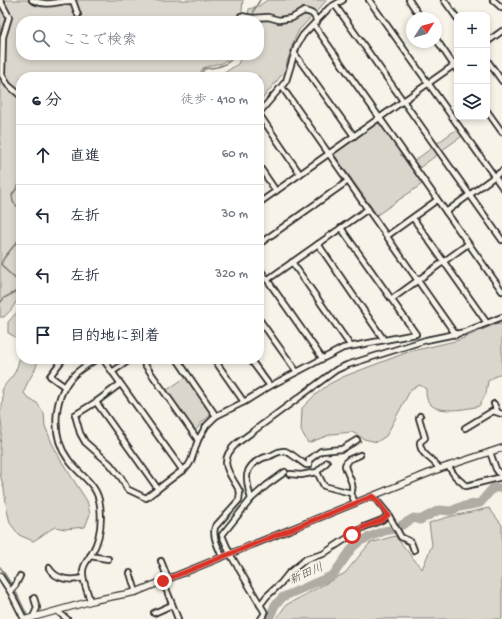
<!DOCTYPE html>
<html lang="ja">
<meta charset="utf-8">
<style>
:root{--surface:#fff;--page:#f2f2f3;--text:#1f2937;--muted:#747a83;--line:#e0e1e3}
body{margin:0;font-family:"Gochi Hand","Klee One",sans-serif;background:var(--page);color:var(--text)}
.controls{position:absolute;right:12px;top:12px;display:grid;overflow:hidden;border-radius:8px;box-shadow:0 2px 6px #0003}
.controls button{width:36px;height:36px;display:grid;place-items:center;padding:0;border:0;border-bottom:1px solid var(--line);background:var(--surface);color:var(--text);font:20px sans-serif}
.compass{position:absolute;left:406px;top:12px;width:36px;height:36px;border-radius:50%;background:var(--surface);box-shadow:0 2px 6px #0003;rotate:54deg}
.stop{position:absolute;width:12px;height:12px;margin:-9px;border:3px solid #d93025;border-radius:50%;background:#fff}
.stop.end{background:#d93025;border-color:#fff;box-shadow:0 1px 4px #0008}
.list{margin:0;padding:0;list-style:none}
h2{display:flex;justify-content:space-between;align-items:center;height:52px;margin:0;padding:0 16px;font-size:17px}
h2 small{font-size:13px;font-weight:400;color:var(--muted)}
.list li{display:grid;grid-template-columns:26px 1fr auto;gap:12px;align-items:center;box-sizing:border-box;height:60px;padding:0 16px;border-top:1px solid var(--line)}
.list b{display:block;font-size:15px;white-space:nowrap}
.list em{font-size:13px;font-style:normal;color:var(--muted)}
.icon{flex:none;width:22px;height:22px;fill:none;stroke:currentColor;stroke-width:2;stroke-linecap:round;stroke-linejoin:round}
.map{position:relative;flex:none;width:502px;height:619px;overflow:hidden}
.search{position:absolute;background:var(--surface);box-shadow:0 2px 6px #0003;left:16px;top:16px;width:248px;height:44px;display:flex;align-items:center;gap:10px;box-sizing:border-box;padding:0 14px;border-radius:16px;color:var(--muted);font-size:15px}
.panel{position:absolute;background:var(--surface);box-shadow:0 2px 6px #0003;left:16px;top:72px;width:248px;height:292px;border-radius:16px}
.map>svg:first-child{display:block}
</style>
<div class="map">
<svg width="502" height="619" viewBox="0 0 502 619">
<rect width="100%" height="100%" fill="#f7f3e8"/>
<filter id="ink" filterUnits="userSpaceOnUse"><feTurbulence type="fractalNoise" baseFrequency=".025" numOctaves="2"/><feDisplacementMap in="SourceGraphic" scale="8" xChannelSelector="R" yChannelSelector="G"/><feConvolveMatrix kernelMatrix="1 2 1 2 8 2 1 2 1" color-interpolation-filters="sRGB"/></filter>
<g filter="url(#ink)">
<g fill="#dad6cc" stroke="#82807c">
<path d="M0,0H243L241,21H21V55H232L221,64H216L203,68L198,77H21V294L11,310L4,317H0Z"/>
<path d="M267,0H327L299,30L294,40L284,72L259,103V77H222L224,73L238,64L242,55H259V21H247L249,9L259,6Z"/>
<path d="M377,123L381,124L422,184L377,215L334,154Z"/>
<path d="M457,129L462,136L441,151L436,144Z"/>
<path d="M433,147L438,154L418,169L413,162Z"/>
<path d="M21,308V359H38C37,372 26,380 24,393L29,399L37,403L44,413L45,426L52,443L60,459L87,501L90,514L85,527L65,529L55,527C47,531 41,537 33,541L19,535L10,523L7,510L4,489L0,474V444L2,429L0,413L2,407L3,396L2,391C5,383 8,382 13,375C19,368 23,346 16,338C14,336 10,334 8,333V322Z"/>
<path d="M502,324V374H499L488,381L486,394L479,406C468,409 439,414 430,404C426,400 426,394 426,389L420,385L411,389L386,436L377,442L364,439L352,432L332,434L308,443L301,430L302,408L314,396L329,384L345,376L408,352L459,340L493,325Z"/>
<path d="M186,377L212,414L201,423L196,430L192,428L167,390Z"/>
<path d="M489,508L502,525V619H276L286,605L345,573L370,543L395,536L422,569L432,545L429,523L448,517Z"/>
</g>
<g fill="none" stroke-linecap="round" stroke-linejoin="round">
<g stroke="#7a7874" stroke-width="1.5">
<path d="M253,16L254,10L260,0"/>
<path d="M200,77L204,69C218,67 226,67 235,55"/>
<path d="M21,182L12,195L13,202L21,210"/>
<path d="M21,237L4,258L1,264L6,270L21,284"/>
<path d="M0,303L4,298L21,289"/>
<path d="M0,567L15,590L28,617"/>
</g>
<path stroke="#afaca4" stroke-width="9" d="M269,619L275,605L283,597L333,575L353,547L360,541L384,531L395,529L414,518L420,520L439,510L451,511L460,507L480,503L493,488H502"/>
<defs>
<g id="minor">
<path d="M0,0L9,17L3,37L2,75L8,85L21,96"/>
<path d="M32,0C50,8 57,0 73,1L78,15"/>
<path d="M369,0L502,187"/>
<path d="M409,0L421,18"/>
<path d="M444,0L457,18"/>
<path d="M493,0L502,8"/>
<path d="M335,5L502,240"/>
<path d="M241,16L253,18L268,17L279,20L292,18L304,11C313,13 314,14 317,22"/>
<path d="M314,25L502,291"/>
<path d="M436,39L457,70"/>
<path d="M487,42L502,31"/>
<path d="M295,54L354,136"/>
<path d="M487,60L502,81"/>
<path d="M282,87L456,335"/>
<path d="M487,111L502,132"/>
<path d="M259,113L286,81L297,45L303,35L329,8L343,0"/>
<path d="M259,114L300,174"/>
<path d="M259,166L276,191"/>
<path d="M259,203L457,63"/>
<path d="M446,212L502,171"/>
<path d="M413,218L487,323"/>
<path d="M387,236L437,200"/>
<path d="M259,244L348,181"/>
<path d="M318,244L384,340"/>
<path d="M292,262L350,345"/>
<path d="M259,268L322,358"/>
<path d="M267,280L368,209"/>
<path d="M392,299L468,244"/>
<path d="M259,319L297,372"/>
<path d="M63,359L50,376L65,387"/>
<path d="M103,359L183,471"/>
<path d="M141,359L198,440"/>
<path d="M177,359L216,416"/>
<path d="M214,359L244,402"/>
<path d="M250,359L270,386"/>
<path d="M112,372L131,359"/>
<path d="M120,384L96,402L75,415L80,433L85,442L110,464L122,479L127,489L146,498L188,466L191,461L198,440L206,426L216,416L244,402L270,386L343,348L416,334L341,228"/>
<path d="M96,402L158,489"/>
<path d="M494,404L497,411"/>
<path d="M420,416L419,418L425,438L420,442C419,455 435,459 439,469"/>
<path d="M465,428L493,411L502,414"/>
<path d="M490,452L496,469L502,477"/>
<path d="M448,466L455,476L466,486L502,477"/>
<path d="M317,472L324,486L351,493"/>
<path d="M290,474L301,475L317,472L327,462"/>
<path d="M373,496L388,514L401,537L411,542L414,550"/>
<path d="M251,499C247,483 241,468 261,459C264,457 267,457 270,456C275,454 279,450 285,451C291,453 300,461 306,465H309V460L321,451L342,449L357,440"/>
<path d="M355,503L351,493C356,484 346,474 345,465L348,460L360,455"/>
<path d="M90,556L108,559"/>
<path d="M222,557C219,548 212,537 215,527L239,500L240,492C231,474 216,463 236,444L336,370L347,365L426,340L465,332L502,317"/>
<path d="M161,561L168,579"/>
<path d="M49,568C56,580 71,581 83,578"/>
<path d="M130,573L136,592"/>
<path d="M0,576L10,591L24,619"/>
<path d="M163,581L178,619"/>
<path d="M10,591L15,586L20,576"/>
<path d="M90,601C88,592 82,581 83,571C83,564 89,559 92,553C100,539 102,521 100,505C97,482 80,477 68,459C51,436 53,398 72,377C79,369 88,364 97,359"/>
<path d="M260,605L267,596L281,583L289,573L306,559L323,554L364,527L382,520L388,515"/>
<path d="M57,611L67,619"/>
<path d="M154,613L172,605"/>
<path d="M33,617L37,608L34,598"/>
<path d="M261,619L265,613L230,554L222,535L251,499L267,485L285,472"/>
</g>
<path id="tertiary" d="M27,619L95,600L136,592L439,469L502,448"/>
</defs>
<use href="#minor" stroke="#2b2b2b" stroke-width="8"/>
<use href="#tertiary" stroke="#2b2b2b" stroke-width="8"/>
<use href="#minor" stroke="#f7f3e8" stroke-width="4.5"/>
<use href="#tertiary" stroke="#f7f3e8" stroke-width="5.5"/>
</g>
</g>
<g fill="none" stroke-linecap="round" stroke-linejoin="round" filter="url(#ink)">
<path stroke="#d93025" stroke-width="5" d="M163,581L373,496L388,515L382,520L364,527L352,535"/>
</g>
<g text-anchor="middle" stroke-width="3" stroke-linejoin="round" paint-order="stroke">
<g font-size="12" font-style="italic" fill="#53524f" stroke="#f7f3e8">
<text transform="translate(306 573) rotate(-24)" y="4">新田川</text>
</g>
</g>
</svg>
<div class="controls">
<button>+</button>
<button>−</button>
<button><svg class="icon" aria-label="layers" viewBox="0 0 24 24"><path d="M12 4l9 5-9 5-9-5zM3 14l9 5 9-5"/></svg></button>
</div>
<svg class="compass" viewBox="-18 -18 36 36"><path d="M0-13l5 13h-10z" fill="#e53935"/><path d="M0 13l5-13h-10z" fill="#747a83"/></svg>
<div class="stop" style="left:352px;top:535px"></div>
<div class="stop end" style="left:163px;top:581px"></div>
<div class="search"><svg class="icon" aria-label="search" viewBox="0 0 24 24"><circle cx="10" cy="10" r="6"/><path d="M15 15l6 6"/></svg>ここで検索</div>
<section class="panel">
<h2>6 分<small>徒歩 · 410 m</small></h2>
<ul class="list">
<li><svg class="icon" aria-label="ahead" viewBox="0 0 24 24"><path d="M12 20V5M6 11l6-6 6 6"/></svg><div><b>直進</b></div><em>60 m</em></li>
<li><svg class="icon" aria-label="left" viewBox="0 0 24 24"><path d="M17 20v-9H6M10 6l-5 5 5 5"/></svg><div><b>左折</b></div><em>30 m</em></li>
<li><svg class="icon" aria-label="left" viewBox="0 0 24 24"><path d="M17 20v-9H6M10 6l-5 5 5 5"/></svg><div><b>左折</b></div><em>320 m</em></li>
<li><svg class="icon" aria-label="arrive" viewBox="0 0 24 24"><path d="M6 21V4h12l-3 4 3 4H6"/></svg><div><b>目的地に到着</b></div></li>
</ul>
</section>
</div>
